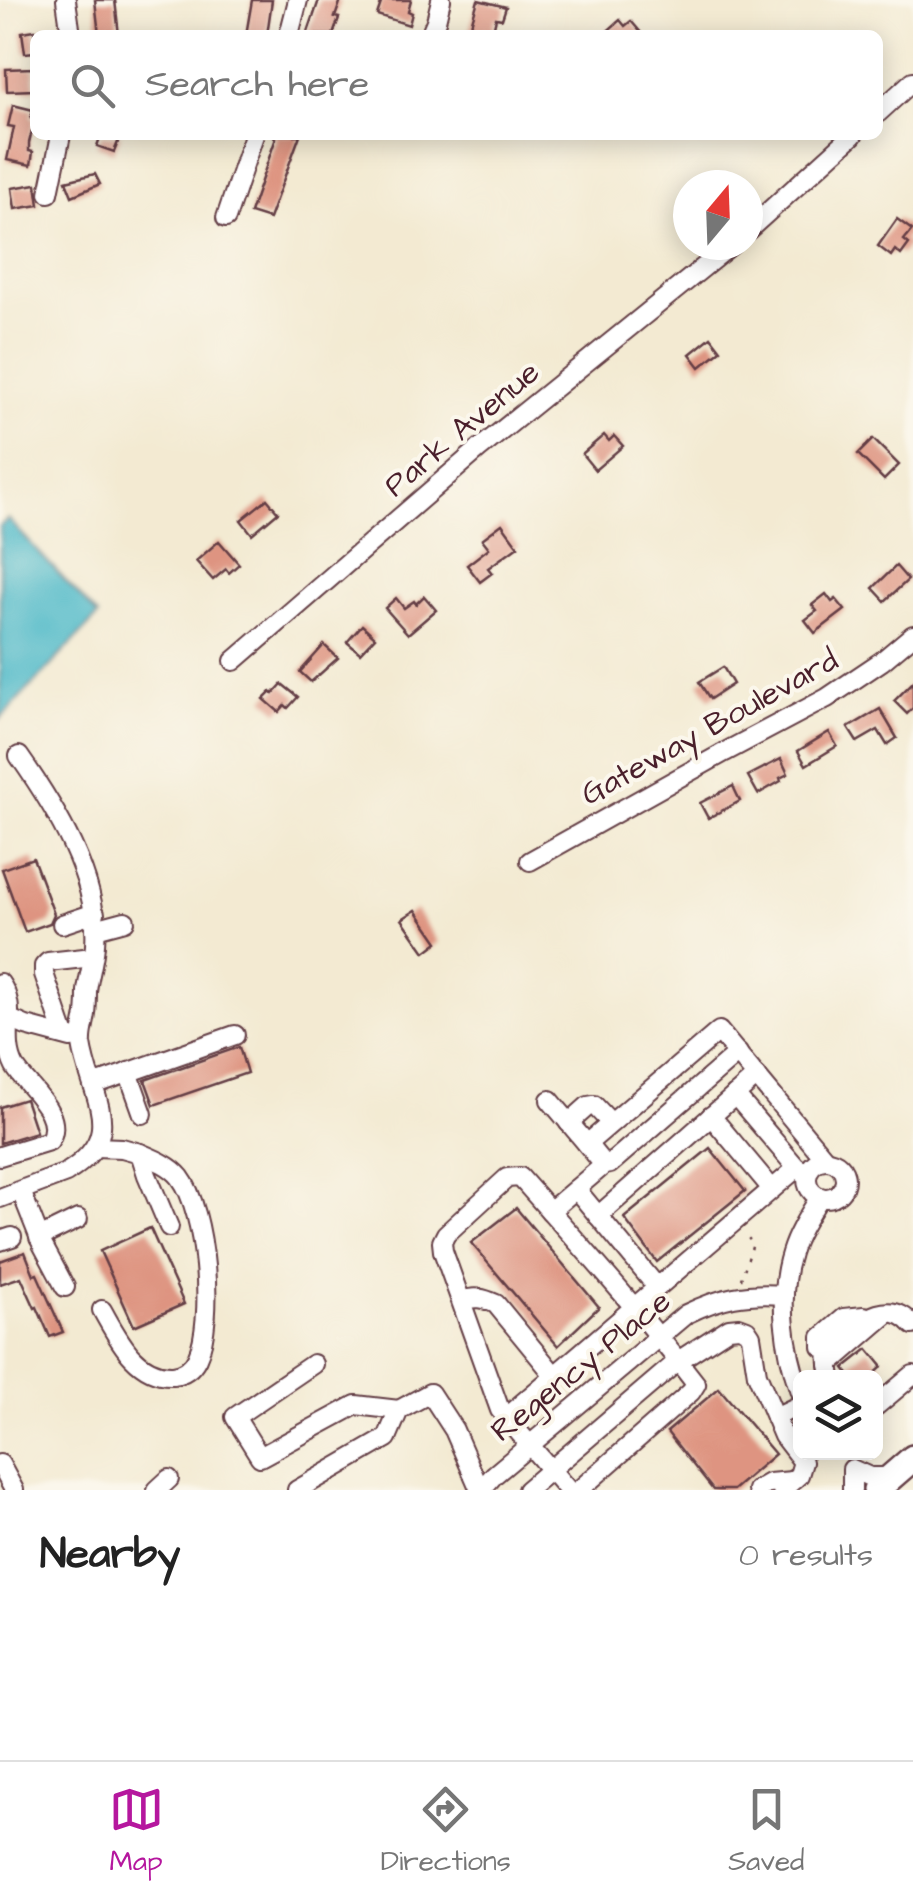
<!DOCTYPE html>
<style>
:root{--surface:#fff;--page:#f2f2f2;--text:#222;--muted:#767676;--line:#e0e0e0;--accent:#b5179e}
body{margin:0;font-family:"Architects Daughter",sans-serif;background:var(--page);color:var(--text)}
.controls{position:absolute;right:30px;bottom:30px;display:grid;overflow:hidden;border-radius:15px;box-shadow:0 5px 25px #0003}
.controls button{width:90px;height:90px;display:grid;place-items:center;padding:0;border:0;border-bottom:2px solid var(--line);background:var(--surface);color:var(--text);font:50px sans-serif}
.compass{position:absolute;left:673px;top:170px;width:90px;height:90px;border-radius:50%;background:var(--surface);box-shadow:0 5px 25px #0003;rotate:19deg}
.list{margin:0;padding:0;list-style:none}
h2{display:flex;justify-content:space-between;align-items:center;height:130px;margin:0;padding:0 40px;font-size:42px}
h2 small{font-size:32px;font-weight:400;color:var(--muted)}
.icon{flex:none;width:55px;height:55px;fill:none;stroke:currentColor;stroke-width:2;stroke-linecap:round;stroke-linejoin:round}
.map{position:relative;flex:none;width:913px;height:1490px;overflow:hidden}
.search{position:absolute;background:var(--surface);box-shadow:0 5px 25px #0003;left:30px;right:30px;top:30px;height:110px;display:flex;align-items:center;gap:25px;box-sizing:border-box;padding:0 35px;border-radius:15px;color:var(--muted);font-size:38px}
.sheet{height:270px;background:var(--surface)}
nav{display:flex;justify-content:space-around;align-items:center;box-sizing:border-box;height:140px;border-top:2px solid var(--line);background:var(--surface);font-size:28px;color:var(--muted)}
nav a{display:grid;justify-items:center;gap:5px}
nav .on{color:var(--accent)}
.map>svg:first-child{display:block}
</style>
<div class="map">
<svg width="913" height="1490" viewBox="0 0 913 1490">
<rect width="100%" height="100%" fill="#fbf7ec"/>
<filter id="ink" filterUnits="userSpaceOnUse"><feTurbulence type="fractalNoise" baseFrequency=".01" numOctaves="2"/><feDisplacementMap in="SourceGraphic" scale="20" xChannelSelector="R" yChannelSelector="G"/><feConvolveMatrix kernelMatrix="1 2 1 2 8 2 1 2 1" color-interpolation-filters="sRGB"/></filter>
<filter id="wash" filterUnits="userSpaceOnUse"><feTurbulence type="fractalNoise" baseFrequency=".0048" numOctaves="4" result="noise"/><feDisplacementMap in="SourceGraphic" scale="40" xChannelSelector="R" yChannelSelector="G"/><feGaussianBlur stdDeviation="2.25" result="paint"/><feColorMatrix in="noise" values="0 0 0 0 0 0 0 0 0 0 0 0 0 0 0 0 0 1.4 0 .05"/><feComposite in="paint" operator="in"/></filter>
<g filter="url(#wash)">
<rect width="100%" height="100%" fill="#f3ead2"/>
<path fill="#4bb8c7" stroke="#4a6c79" stroke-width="2.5" d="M8,519L98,616L0,719V526Z"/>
<g id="blocks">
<g fill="#de9481">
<path d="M95,0H115L119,35H99Z"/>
<path d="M252,0H272L267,35H246Z"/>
<path d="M319,0H341L335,17L339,18L333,35H307Z"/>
<path d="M382,0H411L408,11L412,13L409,25L377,15Z"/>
<path d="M478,0L506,7L502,19L496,18L492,35H468Z"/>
<path d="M620,20L625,26L631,21L643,35H603Z"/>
<path d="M35,30V52L25,53L22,32Z"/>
<path d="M34,68L35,90L7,91L6,69Z"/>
<path d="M13,105L33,110L31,117L35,118L29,143V151L33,152L31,165L7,160L14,127L8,126Z"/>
<path d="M101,135H121L114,152L97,146Z"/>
<path d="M272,135H300L269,219L250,213L276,138Z"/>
<path d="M95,174L100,184L72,196L66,181Z"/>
<path d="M36,184L39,205L15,209L12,188Z"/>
<path d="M897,219L912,230L904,240L909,244L901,255L895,250L891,256L878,246Z"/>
<path d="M711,337L721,350L700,367L690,354Z"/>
<path d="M604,435L609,441L614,436L623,446L595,470L582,454Z"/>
<path d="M873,439L899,465L884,480L858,454Z"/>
<path d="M267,499L278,512L252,534L241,520Z"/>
<path d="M502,524L518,546L488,568L492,573L480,582L467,565L489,548L482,539Z"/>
<path d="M219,541L239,564L229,573L226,569L213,580L196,561Z"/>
<path d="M896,566L908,580L885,601L873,588Z"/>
<path d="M826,594L832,602L836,599L845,610L815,633L805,620L817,611L812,605Z"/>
<path d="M424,596L436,610L408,634L385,608L396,598L404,608L414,601L416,604Z"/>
<path d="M362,625L375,637L360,653L347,642Z"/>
<path d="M324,645L338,658L311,682L300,672Z"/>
<path d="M723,667L733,684L710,699L699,682Z"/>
<path d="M913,682V708L907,714L894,701Z"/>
<path d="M282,684L298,697L288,708L285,705L279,712L264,699L271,692L273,694Z"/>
<path d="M880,709L897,738L887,745L878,730L857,742L848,728Z"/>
<path d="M829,732L837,746L806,765L798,751Z"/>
<path d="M781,759L788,774L780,778L781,781L758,794L748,776Z"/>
<path d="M733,786L740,801L708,818L700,803Z"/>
<path d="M33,858L54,914L50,923L25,932L2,869Z"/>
<path d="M416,910L438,942L425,952L402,919Z"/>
<path d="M239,1047L247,1073L154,1105L145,1080Z"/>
<path d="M25,1099L36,1132L0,1143V1107Z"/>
<path d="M710,1148L745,1191L657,1262L624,1218Z"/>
<path d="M516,1208L599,1307L558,1346L471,1243Z"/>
<path d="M150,1228L184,1304L134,1326L100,1251Z"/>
<path d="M25,1252L34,1275L37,1274L63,1332L50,1337L37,1307L35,1308L21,1277L0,1284V1261Z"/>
<path d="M868,1349L882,1366L881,1368L870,1378H852L844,1368Z"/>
<path d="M719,1388L775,1454L733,1490H713L667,1432Z"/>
</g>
</g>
</g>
<g filter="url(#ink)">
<use href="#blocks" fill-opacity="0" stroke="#633d44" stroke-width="2.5"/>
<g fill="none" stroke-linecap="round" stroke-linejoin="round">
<defs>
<g id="minor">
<path d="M66,0L71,35"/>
<path d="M289,35L298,0"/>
<path d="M430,35L436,21L441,0"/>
<path d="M878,113L913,81"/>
<path d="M49,193L61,135"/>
<path d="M226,218L254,135"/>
<path d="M748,230L853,135"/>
<path d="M234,661L479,449L731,245"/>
<path d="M530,861L725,752L827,698L882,661L913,635"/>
<path d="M62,924L95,913"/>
<path d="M95,929L125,921"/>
<path d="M0,983C19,1009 0,1038 15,1067C28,1088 66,1115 49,1141L0,1156"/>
<path d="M1,1015L26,1026L71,1038"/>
<path d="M65,1036L44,974V966L48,962L93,957"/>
<path d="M128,1072L143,1114"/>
<path d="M93,1085L235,1035"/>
<path d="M735,1095L797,1168"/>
<path d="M550,1100L587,1144"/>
<path d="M711,1116L772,1189"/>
<path d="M569,1123L588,1106L594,1105L611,1123"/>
<path d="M95,1147L122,1148L140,1153L147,1175L169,1227"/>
<circle cx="826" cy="1179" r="19"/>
<path d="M604,1165L610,1164L738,1053"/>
<path d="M576,1189L657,1287"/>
<path d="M21,1191L42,1244L65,1287"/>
<path d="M0,1198L66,1173C129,1134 90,1098 82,1044C81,1034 85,1023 86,1014C87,1006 87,998 87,991C89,975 94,960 95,945C100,880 55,807 19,756"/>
<path d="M550,1211L604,1165L587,1144L719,1031L826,1160"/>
<path d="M598,1216L757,1076"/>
<path d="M39,1238L78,1219"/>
<path d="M0,1241L12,1237"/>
<path d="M462,1301C475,1296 483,1298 496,1304L555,1376"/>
<path d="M102,1310C118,1338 136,1377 173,1375C184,1374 192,1368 197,1358C215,1320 206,1211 180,1177C170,1165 154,1159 140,1153"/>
<path d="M822,1347V1337L844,1318L864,1316"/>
<path d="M313,1364L235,1417L260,1457L356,1405L399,1410"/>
<path d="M829,1364L887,1314"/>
<path d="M831,1378C830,1368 826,1354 831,1345C834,1341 839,1338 844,1335C864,1318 891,1299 913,1325"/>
<path d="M800,1392C785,1349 777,1297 791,1253C797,1233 809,1215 820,1197"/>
<path d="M876,1406L913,1375"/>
<path d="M506,1417L797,1168L808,1172"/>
<path d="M0,1464L14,1490"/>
<path d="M157,1490L169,1479"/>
<path d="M297,1490L387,1438L399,1410L430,1393L454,1430L480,1490"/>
<path d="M481,1490L494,1475L686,1314C721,1297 746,1292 784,1295"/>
<path d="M527,1490L678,1361L729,1328L739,1327L747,1330L751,1336L757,1374L775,1417"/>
<path d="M568,1490L500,1410L443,1251L442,1242L446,1234L507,1178L520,1177C580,1245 641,1312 696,1384L691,1392L579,1490"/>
<path d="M757,1490L769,1483L792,1481"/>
<path d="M782,1490L799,1475L803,1462L783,1436L775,1417L800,1405"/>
<path d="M852,1490V1469L870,1477H891"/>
</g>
<path id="highway" d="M876,1490L913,1458"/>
</defs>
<use href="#minor" stroke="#633d44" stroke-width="22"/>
<use href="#highway" stroke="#633d44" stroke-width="30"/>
<path stroke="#633d44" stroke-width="2.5" stroke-dasharray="2.5 8" stroke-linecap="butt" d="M741,1279L753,1244L744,1233"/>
<use href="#minor" stroke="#fff" stroke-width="18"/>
<use href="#highway" stroke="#fff" stroke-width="25"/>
</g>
</g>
<g text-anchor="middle" stroke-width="8" stroke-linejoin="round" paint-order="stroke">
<g font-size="32" fill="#4a1f2b" stroke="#fbf7ec">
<text transform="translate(461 428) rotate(-40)" y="11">Park Avenue</text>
<text transform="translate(709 726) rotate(-29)" y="11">Gateway Boulevard</text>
<text transform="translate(580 1365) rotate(-39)" y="11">Regency Place</text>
</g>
</g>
</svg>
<div class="controls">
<button><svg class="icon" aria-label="layers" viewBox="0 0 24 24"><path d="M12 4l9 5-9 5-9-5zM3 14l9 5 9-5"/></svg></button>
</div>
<svg class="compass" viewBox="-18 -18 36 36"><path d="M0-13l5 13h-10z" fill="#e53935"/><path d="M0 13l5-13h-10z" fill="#767676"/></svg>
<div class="search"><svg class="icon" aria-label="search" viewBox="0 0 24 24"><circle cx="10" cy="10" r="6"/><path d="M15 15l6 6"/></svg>Search here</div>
</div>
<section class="sheet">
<h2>Nearby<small>0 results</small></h2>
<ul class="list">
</ul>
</section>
<nav>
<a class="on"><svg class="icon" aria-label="map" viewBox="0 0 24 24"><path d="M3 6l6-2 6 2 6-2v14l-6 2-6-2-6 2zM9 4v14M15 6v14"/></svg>Map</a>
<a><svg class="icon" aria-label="directions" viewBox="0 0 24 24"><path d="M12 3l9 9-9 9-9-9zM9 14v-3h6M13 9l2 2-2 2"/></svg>Directions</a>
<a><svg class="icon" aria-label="saved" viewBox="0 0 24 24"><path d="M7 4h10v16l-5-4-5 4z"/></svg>Saved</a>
</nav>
